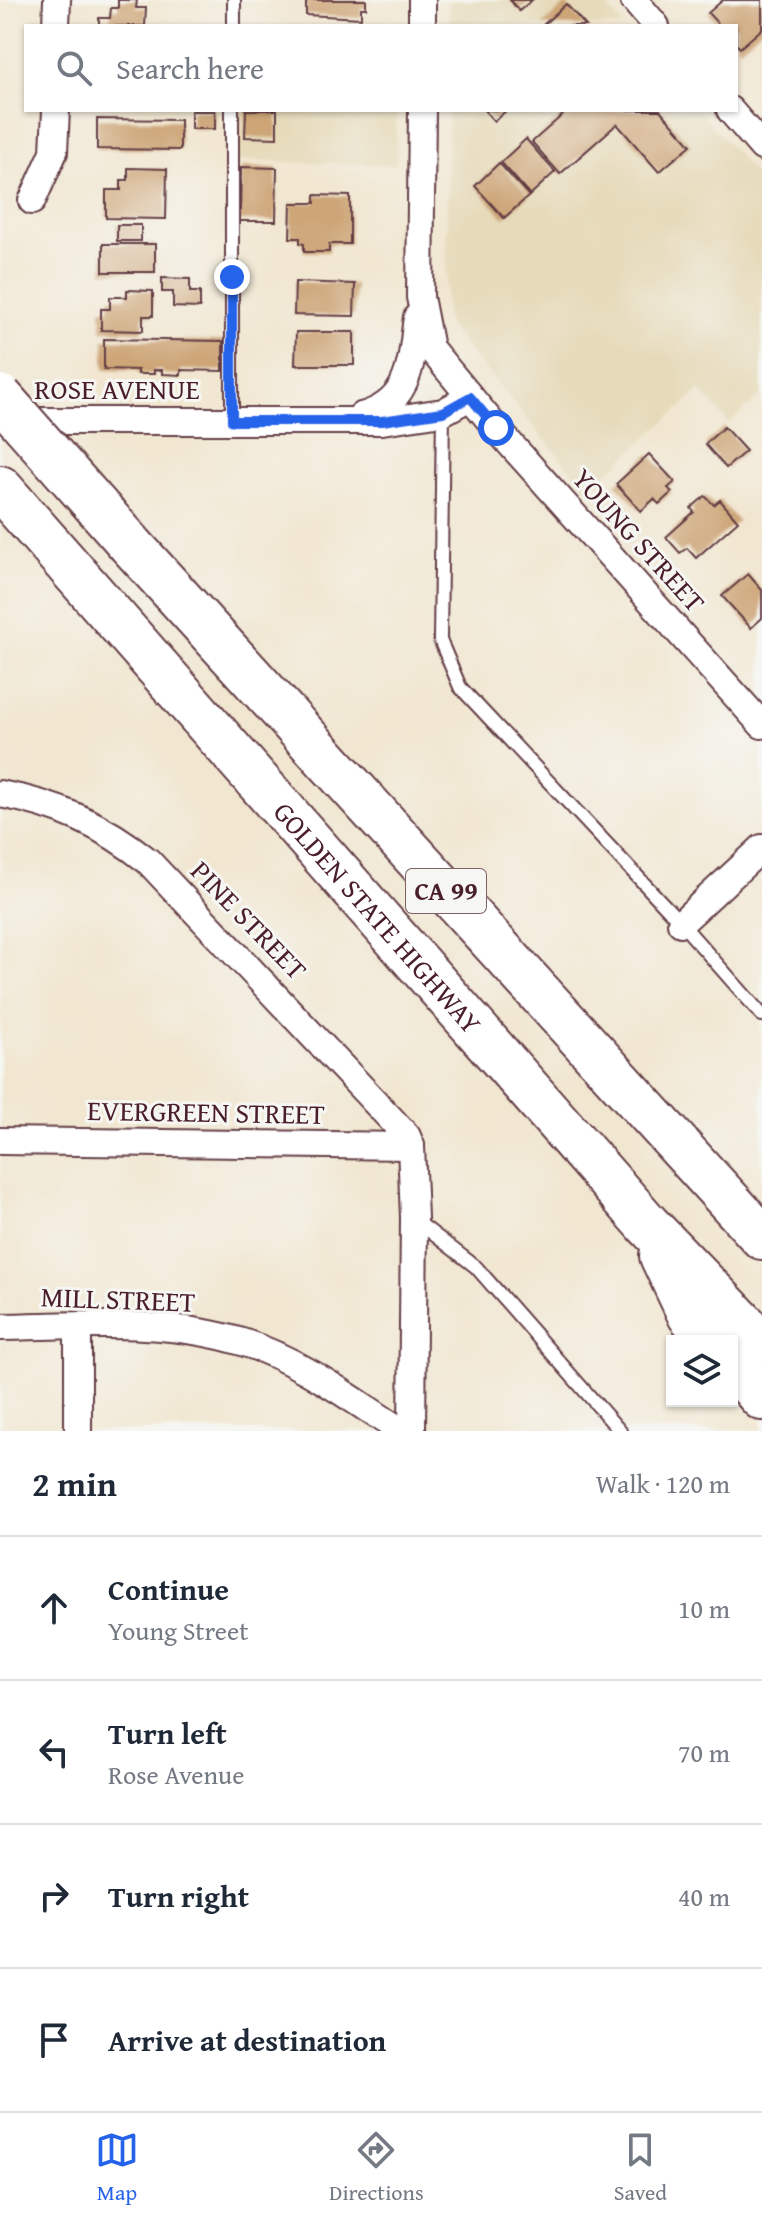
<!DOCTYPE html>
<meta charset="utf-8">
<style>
:root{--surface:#fff;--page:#f6f6f7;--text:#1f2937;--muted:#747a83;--line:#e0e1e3;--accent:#2563eb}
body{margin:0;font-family:"Gentium Book Plus",serif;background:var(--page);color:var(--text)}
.controls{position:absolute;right:24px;bottom:24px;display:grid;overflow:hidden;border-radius:0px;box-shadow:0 2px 6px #0004}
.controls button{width:72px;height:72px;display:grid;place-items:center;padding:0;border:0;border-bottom:2px solid var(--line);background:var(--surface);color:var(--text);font:40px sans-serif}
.stop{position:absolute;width:24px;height:24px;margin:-18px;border:6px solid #2563eb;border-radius:50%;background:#fff}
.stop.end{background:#2563eb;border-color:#fff;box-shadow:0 2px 8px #0008}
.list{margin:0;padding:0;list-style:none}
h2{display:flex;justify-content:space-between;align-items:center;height:104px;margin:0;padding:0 32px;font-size:34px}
h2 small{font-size:26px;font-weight:400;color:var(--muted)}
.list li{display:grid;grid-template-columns:52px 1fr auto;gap:24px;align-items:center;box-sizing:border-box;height:144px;padding:0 32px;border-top:2px solid var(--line)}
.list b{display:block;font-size:30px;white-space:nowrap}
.list p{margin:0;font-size:26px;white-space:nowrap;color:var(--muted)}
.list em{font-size:26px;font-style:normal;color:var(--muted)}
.icon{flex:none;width:44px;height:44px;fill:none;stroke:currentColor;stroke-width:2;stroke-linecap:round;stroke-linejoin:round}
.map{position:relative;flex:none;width:762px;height:1431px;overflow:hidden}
.search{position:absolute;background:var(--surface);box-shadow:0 2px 6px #0004;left:24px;right:24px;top:24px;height:88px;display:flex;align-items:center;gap:20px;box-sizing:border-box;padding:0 28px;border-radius:0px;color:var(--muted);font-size:30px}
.sheet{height:680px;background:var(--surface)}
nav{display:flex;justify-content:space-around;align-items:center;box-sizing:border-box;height:112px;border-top:2px solid var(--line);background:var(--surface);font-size:22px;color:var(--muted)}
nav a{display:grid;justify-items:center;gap:4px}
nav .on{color:var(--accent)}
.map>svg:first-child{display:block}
</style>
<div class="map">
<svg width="762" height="1431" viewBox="0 0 762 1431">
<rect width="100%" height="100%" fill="#f6f6f2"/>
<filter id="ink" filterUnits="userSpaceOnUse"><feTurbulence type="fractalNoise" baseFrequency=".0125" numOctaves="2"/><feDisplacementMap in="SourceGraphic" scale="16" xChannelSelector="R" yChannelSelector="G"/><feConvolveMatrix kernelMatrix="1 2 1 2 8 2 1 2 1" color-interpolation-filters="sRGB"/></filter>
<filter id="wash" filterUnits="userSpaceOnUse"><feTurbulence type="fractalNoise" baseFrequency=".006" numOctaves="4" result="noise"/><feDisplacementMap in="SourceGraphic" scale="32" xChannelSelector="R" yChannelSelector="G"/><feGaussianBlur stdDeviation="1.8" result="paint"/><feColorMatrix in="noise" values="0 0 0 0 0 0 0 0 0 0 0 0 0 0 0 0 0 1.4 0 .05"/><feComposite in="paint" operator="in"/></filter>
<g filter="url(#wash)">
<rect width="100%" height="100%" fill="#f1e6d0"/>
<g fill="#e6daba">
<path d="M449,0H601L624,26H449Z"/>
<path d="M232,110H397L396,165L231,160Z"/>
<path d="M448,110H698L762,183V394L729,423L700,390L588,490L449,327L446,316Z"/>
</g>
<g id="blocks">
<g fill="#cda577">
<path d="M118,0H137L136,8H146L145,26H99V18H110L111,8H118Z"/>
<path d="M306,0H366V8H361V18L306,15Z"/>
<path d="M510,0H532L519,11Z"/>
<path d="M723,0H762V29L740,48L736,44V26H720L708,13Z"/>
<path d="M566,4L586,26H542Z"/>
<path d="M246,110H277V138L245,137Z"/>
<path d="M484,110H507L494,121Z"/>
<path d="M562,110H660L691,145L659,172L617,124L560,174L532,142L565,113Z"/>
<rect x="191" y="111" width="24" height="18"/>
<path d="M97,119L180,120V150L97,149Z"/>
<path d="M526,139L555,172L530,195L501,162Z"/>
<path d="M499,163L529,196L504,218L475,186Z"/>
<path d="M241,167L277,168L276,221H240Z"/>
<path d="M128,168L167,169L166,219L106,218V190H121V180H128Z"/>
<path d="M315,195L350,196V244H329V252H304V244L300,243V238H290L291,203H315Z"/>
<rect x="117" y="225" width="24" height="16"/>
<rect x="103" y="244" width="52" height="28"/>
<path d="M162,278L190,279V292H200V308L173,307V292H162Z"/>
<path d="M295,282L355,284L354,316L294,315Z"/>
<path d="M127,290L153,291V316H143V331L101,330V309H110V297H127Z"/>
<path d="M296,332H354V365H295Z"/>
<path d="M104,339L223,341V371L181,370V375L162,374V370H154V374H138V370L104,369Z"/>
<path d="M724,427L746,451L726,468L705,444Z"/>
<path d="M649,454L675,482L668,488L672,492L659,504L654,499L641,511L616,484Z"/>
<path d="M705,496L714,505L720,500L738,521L696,558L687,548L680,553L666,537L694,512L691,508Z"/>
<path d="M748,574L762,590V618L751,628L722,596Z"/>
</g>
</g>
</g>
<g filter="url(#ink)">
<use href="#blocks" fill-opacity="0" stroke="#633d44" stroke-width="2"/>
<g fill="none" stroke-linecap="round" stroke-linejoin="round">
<defs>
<g id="service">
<path d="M234,26V0"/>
<path d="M443,412L440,640L460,687L681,923L762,1015"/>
<path d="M232,421V110"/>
<path d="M414,1219L476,1267L620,1431"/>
</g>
<g id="minor">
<path d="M634,0L656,26"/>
<path d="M56,26L57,0"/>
<path d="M422,26V0"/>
<path d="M422,110L420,297L430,348L496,428L762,725"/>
<path d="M730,110L762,147"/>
<path d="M32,201L54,152L56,110"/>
<path d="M361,416C412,403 411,361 417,317"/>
<path d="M18,421H382L443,412L470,397"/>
<path d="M0,794C57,804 103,825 148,861L407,1136L411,1146L414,1218L412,1431"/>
<path d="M681,923L762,848"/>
<path d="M0,1141L411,1146"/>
<path d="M0,1327C79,1326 166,1318 242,1342C300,1360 351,1399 401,1431"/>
<path d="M78,1431V1326"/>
</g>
<g id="motorway">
<path id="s1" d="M0,488L648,1225L762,1343"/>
<path d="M130,544L762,1237"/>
<path d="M662,1256L690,1315L712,1341"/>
<path d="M732,1364L762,1398"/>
</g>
</defs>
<use href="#service" stroke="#633d44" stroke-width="16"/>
<use href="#minor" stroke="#633d44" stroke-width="30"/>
<use href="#motorway" stroke="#633d44" stroke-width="48"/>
<use href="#service" stroke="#fff" stroke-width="12"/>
<use href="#minor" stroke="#fff" stroke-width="26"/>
<use href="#motorway" stroke="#fff" stroke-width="44"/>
<defs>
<path id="motorway-bridge" d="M0,397L130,544"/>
</defs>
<use href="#motorway-bridge" stroke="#633d44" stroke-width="48" stroke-linecap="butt"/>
<use href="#motorway-bridge" stroke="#fff" stroke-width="44"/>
</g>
</g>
<g fill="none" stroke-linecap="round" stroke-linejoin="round" filter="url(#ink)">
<path stroke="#2563eb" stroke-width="10" d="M232,277V421H382L443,412L470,397L496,428"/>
</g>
<g text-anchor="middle" stroke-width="6" stroke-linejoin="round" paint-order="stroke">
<rect fill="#f6f6f2" stroke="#7e6067" stroke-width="2" x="406" y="869" width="80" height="44" rx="6"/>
<g font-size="26" font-weight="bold" fill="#4a1f2b">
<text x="446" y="900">CA 99</text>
</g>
<g font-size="28" fill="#4a1f2b" stroke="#f6f6f2">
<text x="117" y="399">ROSE AVENUE</text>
<text transform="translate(639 540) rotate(48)" y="10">YOUNG STREET</text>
<text dy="10" stroke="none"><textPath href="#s1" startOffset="572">GOLDEN STATE HIGHWAY</textPath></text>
<text transform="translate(249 920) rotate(46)" y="10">PINE STREET</text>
<text transform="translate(206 1112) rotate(1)" y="10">EVERGREEN STREET</text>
<text transform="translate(118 1299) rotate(2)" y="10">MILL STREET</text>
</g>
</g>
</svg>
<div class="controls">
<button><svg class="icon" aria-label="layers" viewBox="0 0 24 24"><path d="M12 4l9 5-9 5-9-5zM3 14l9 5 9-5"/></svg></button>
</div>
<div class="stop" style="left:496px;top:428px"></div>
<div class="stop end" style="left:232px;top:277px"></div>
<div class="search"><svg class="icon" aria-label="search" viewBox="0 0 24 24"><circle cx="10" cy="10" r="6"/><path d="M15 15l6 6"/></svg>Search here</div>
</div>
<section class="sheet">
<h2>2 min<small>Walk · 120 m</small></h2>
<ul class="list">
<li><svg class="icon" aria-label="ahead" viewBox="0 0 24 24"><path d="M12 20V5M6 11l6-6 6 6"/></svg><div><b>Continue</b><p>Young Street</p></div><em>10 m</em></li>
<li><svg class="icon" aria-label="left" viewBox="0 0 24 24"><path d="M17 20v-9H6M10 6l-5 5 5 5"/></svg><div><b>Turn left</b><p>Rose Avenue</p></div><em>70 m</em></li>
<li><svg class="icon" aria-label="right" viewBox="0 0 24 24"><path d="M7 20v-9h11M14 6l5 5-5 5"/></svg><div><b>Turn right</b></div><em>40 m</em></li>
<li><svg class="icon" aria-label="arrive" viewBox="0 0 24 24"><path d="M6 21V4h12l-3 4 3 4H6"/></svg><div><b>Arrive at destination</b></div></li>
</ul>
</section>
<nav>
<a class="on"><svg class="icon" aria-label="map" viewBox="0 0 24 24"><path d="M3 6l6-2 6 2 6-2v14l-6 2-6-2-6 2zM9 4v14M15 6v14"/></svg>Map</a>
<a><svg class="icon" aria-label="directions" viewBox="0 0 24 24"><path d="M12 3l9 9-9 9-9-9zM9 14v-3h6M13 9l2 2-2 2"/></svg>Directions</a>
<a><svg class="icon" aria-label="saved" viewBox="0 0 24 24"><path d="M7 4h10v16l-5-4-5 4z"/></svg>Saved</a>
</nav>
